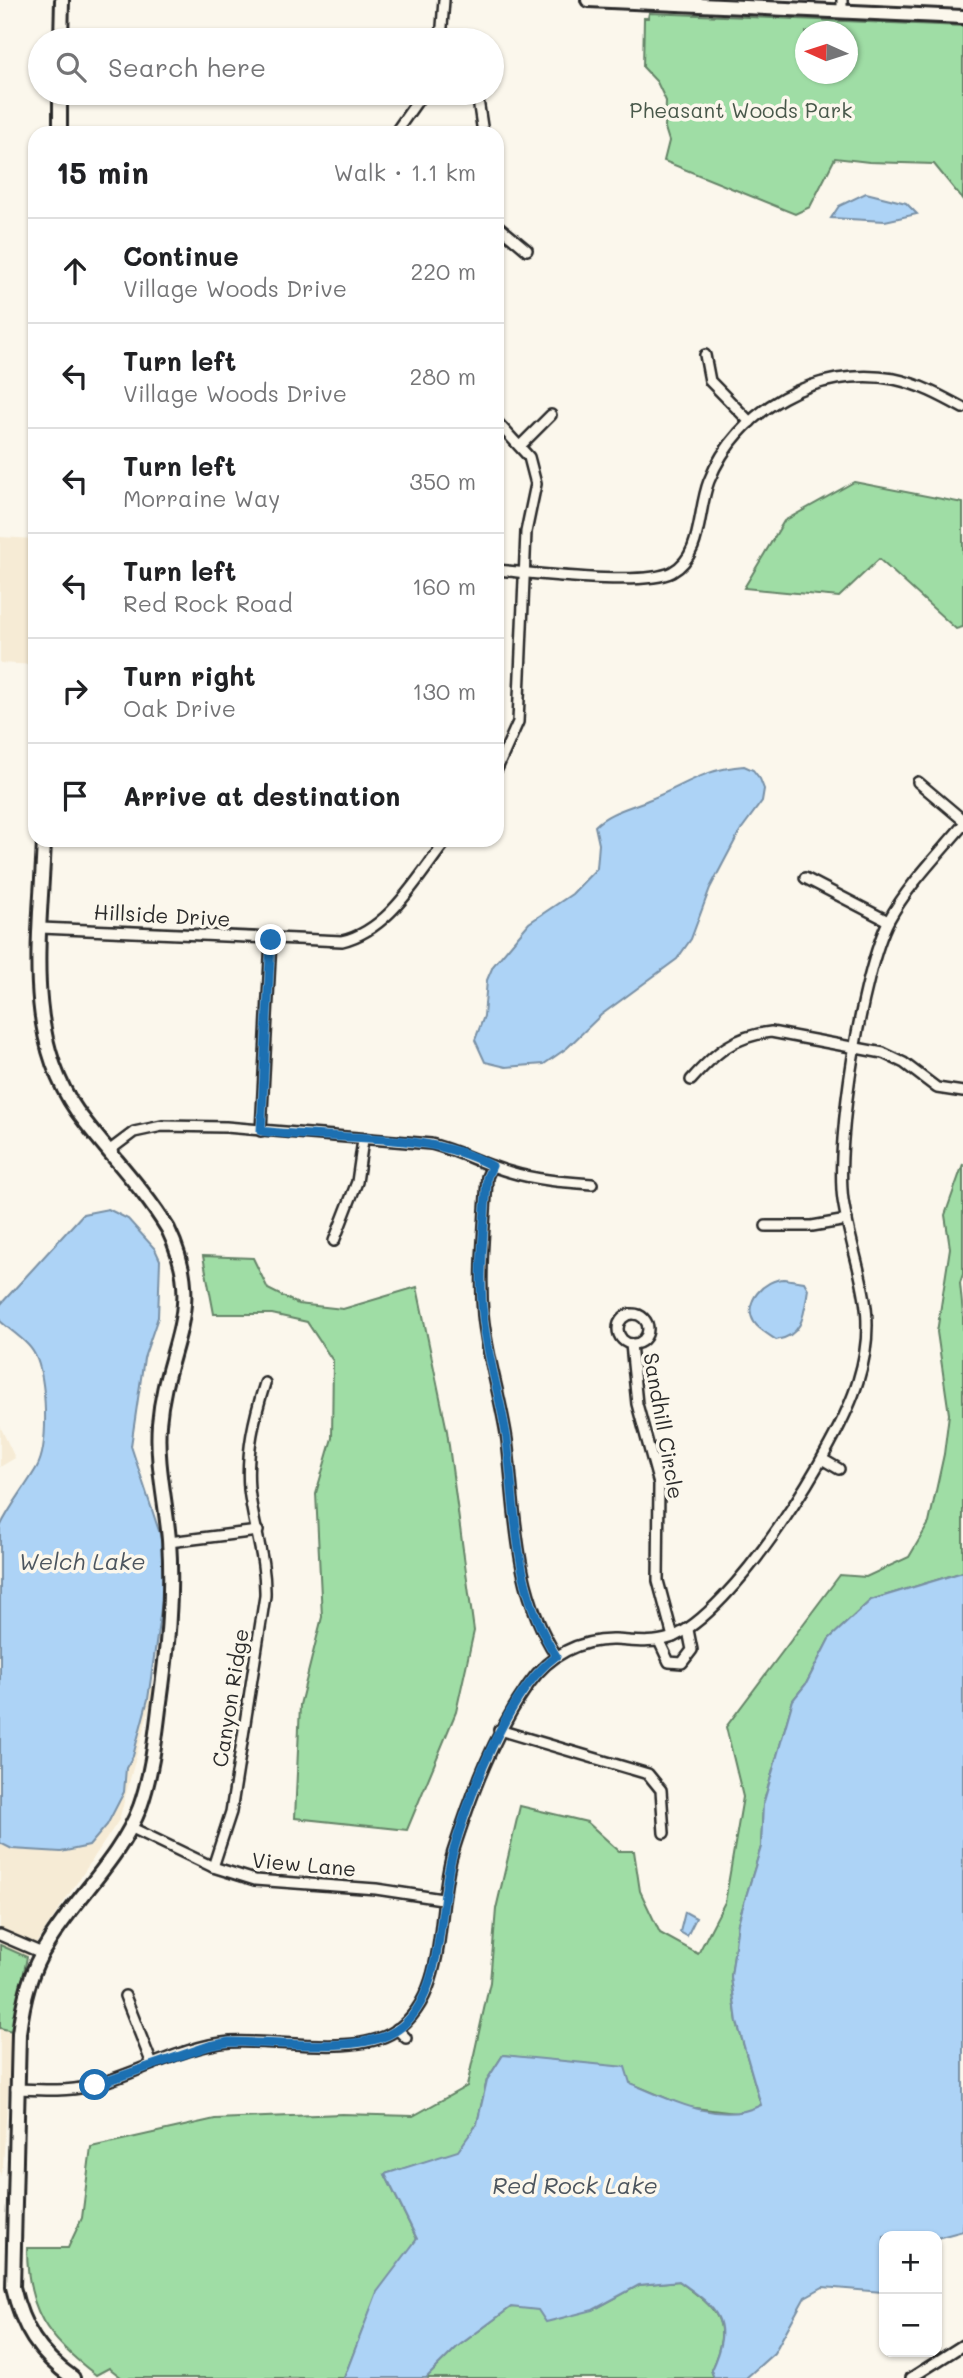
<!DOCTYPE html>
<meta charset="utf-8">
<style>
:root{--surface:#fff;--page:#f2f2f2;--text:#202124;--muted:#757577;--line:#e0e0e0}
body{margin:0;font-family:Mali,sans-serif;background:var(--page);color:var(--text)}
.controls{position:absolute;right:21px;bottom:21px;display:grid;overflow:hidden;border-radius:14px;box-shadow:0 2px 5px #0004}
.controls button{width:63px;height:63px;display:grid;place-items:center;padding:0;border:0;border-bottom:2px solid var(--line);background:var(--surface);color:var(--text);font:35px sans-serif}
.compass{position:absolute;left:795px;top:21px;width:63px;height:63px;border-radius:50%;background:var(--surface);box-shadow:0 2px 5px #0004;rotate:273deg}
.stop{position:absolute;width:21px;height:21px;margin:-16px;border:5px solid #1f6fb2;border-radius:50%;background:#fff}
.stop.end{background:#1f6fb2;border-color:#fff;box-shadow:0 2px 7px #0008}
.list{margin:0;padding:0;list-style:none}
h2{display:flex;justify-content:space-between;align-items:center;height:91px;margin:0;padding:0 28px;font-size:30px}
h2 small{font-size:23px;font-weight:400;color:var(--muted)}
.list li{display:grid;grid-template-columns:46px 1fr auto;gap:21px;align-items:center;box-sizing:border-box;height:105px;padding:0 28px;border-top:2px solid var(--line)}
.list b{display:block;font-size:26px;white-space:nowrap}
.list p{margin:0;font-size:23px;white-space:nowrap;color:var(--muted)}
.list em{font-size:23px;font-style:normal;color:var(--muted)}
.icon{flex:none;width:38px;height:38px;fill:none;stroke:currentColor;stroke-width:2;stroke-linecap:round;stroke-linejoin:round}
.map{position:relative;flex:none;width:963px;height:2378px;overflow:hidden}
.search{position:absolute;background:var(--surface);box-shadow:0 2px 5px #0004;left:28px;top:28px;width:476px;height:77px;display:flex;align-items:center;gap:18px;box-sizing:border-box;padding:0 24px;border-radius:38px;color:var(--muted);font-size:26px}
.panel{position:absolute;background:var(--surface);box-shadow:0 2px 5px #0004;left:28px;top:126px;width:476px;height:721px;border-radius:21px}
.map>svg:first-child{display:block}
</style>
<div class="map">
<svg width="963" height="2378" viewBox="0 0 963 2378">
<rect width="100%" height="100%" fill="#fbf7ec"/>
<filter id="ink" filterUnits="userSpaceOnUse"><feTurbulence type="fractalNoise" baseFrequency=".0143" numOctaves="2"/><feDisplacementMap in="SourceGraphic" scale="14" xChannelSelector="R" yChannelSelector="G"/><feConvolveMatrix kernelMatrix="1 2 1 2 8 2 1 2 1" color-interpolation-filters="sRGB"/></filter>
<g filter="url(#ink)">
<g fill="#f6ebd5">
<path d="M0,537L35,539V665L0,663Z"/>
<path d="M0,1426L15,1458L0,1467Z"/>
<path d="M0,1679L155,1687L119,1820L27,1957L12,2031L3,2166L0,2177Z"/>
</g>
<g fill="#9fdda5" stroke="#658468" stroke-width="2" fill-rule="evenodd">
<path d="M649,13L963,26V200L934,164L869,162L835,158L810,207L795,214L664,161L669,141L665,128L666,101L657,82L643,67L644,18H648ZM806,32H848V74H806Z"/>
<path d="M854,482L963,503V627L956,629L879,559L839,597L744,588L784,521Z"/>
<path d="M963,1164V1274L960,1283L963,1314V1572L871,1600L829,1639L806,1684L793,1700L763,1805L761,1847L738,1923L731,1977L737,2022L761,2105L744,2114L687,2107L630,2083L563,2063L503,2055L487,2080L477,2124L458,2152L385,2174L417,2239L372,2306L344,2378H122L109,2368L96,2375C47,2338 27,2311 27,2248H68L82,2218L91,2147L215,2119L342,2114L413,2116L467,2086L490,1982L496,1909L520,1806L587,1822L619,1851H634L640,1891L660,1933L698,1954L725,1902L743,1797L726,1727L840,1575L866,1577L909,1557L929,1523L944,1454L949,1414L937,1332L950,1248L945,1215Z"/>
<path d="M203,1256L253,1258L268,1289L298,1304L343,1309L417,1287L447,1431L474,1631L456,1712L407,1830L295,1818L300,1705L322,1617L316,1493L332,1438L333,1361L307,1322L272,1314H214Z"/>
<path d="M0,1945L27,1957L12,2031L0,2028Z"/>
<path d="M679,2281C718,2310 733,2321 711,2370L714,2378H426L457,2347L511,2307L593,2310L639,2285Z"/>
</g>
<g fill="#add3f6" stroke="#7990a5" stroke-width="2">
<path d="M866,193L906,203L917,214L885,221L831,218L839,206Z"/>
<path d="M744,766L753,770L760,779L764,789L762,801L740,831L710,888L691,939L677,959L601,1015L567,1048L544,1064L506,1067L485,1062L475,1040L484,1016L487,980L493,966L529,923L572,894L597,868L599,844L595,826C609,812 629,808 648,800C685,786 702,769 744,766Z"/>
<path d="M108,1209L128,1219L155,1249L160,1260L158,1317L144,1358L131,1446L160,1534L167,1567L148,1699L133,1756L126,1768L124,1792L107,1825L89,1846L61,1852L12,1849L0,1843V1527C10,1506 25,1488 37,1467C49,1446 47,1376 35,1355C29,1342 11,1331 0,1321V1305L83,1214Z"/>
<path d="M784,1279L804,1282L808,1289C804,1313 804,1336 776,1340C769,1335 758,1329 754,1322C742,1302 765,1279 784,1279Z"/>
<path d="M963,1572V2231L937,2238L884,2236V2290L882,2292L823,2287L805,2297L774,2353L746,2378H714L711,2370C733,2322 719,2309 679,2281L639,2285L593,2310L546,2322L538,2310L511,2307L457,2347L426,2378H344L377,2292L417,2239L385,2174L458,2151L477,2124L487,2080L503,2055L625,2067L630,2083C670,2100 720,2126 761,2105L737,2022L731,1977L738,1923L761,1847L763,1805L793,1700L806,1684L829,1639L871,1600Z"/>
<path d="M685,1912L696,1918L687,1936L680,1932Z"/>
</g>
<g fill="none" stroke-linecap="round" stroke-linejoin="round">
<defs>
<g id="street">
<path d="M842,12V0"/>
<path d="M441,40L444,0"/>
<path d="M477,93L483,133"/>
<path d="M395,133L423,93"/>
<path d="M497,225L527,250"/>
<path d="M705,355L710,381L750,422"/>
<path d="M497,422L529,457L536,484L526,532L518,722L497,769"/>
<path d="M521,445L551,415"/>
<path d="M497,570C533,573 644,587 672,572C703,555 697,511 709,481C737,409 818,365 894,379C919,384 941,396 963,408"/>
<path d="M918,782L963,820"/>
<path d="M805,878L888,921"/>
<path d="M41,928L342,941C390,930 418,876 447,840"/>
<path d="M691,1080C715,1053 734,1036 771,1032L883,1053L904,1063L937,1088L963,1092"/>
<path d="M261,1131L271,940"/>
<path d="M110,1150L134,1132L162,1126L226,1127L431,1144C459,1151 482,1164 510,1172C536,1180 564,1182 592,1184"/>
<path d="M492,1166L487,1177C485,1223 479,1269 483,1315C487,1357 501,1398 507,1440C516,1516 514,1590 556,1655"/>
<path d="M766,1226H812L847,1220"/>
<path d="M334,1241L357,1182L363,1140"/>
<circle cx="633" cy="1329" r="15"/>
<path d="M631,1344L637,1404L659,1484L658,1581L673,1637"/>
<path d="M822,1459L839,1469"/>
<path d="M169,1542L258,1531"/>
<path d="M659,1641L669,1662L682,1663L692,1650L688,1630"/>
<path d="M499,1730L648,1774L661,1790L664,1833"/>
<path d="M130,1827L213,1867L255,1880L376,1889L442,1899"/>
<path d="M213,1867L231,1812L265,1596C266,1558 253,1526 249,1489C246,1452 254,1418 265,1383"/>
<path d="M0,1935L42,1953"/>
<path d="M125,1996L152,2064"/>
<path d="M397,2029L406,2038"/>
<path d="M16,2089C40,2090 66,2092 90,2086C137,2075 181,2046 230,2042C276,2039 356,2057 395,2031C450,1994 435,1908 453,1852C472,1793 494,1734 529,1684C549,1655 580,1639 615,1640C634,1641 652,1644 670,1638C733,1615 839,1445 858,1381C881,1308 854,1270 843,1200C835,1142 862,971 889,920C908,885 938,855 963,825"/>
<path d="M911,2378L963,2345"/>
</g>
<g id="secondary">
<path d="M588,0L963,17"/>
<path d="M61,40L62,0"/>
<path d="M60,133V93"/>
<path d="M44,840C41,929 22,1033 77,1111C106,1151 142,1186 168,1229C207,1309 165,1347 159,1424C156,1463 166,1502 169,1540C173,1597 167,1652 159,1709C155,1742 151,1776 140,1807C120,1859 76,1897 48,1943C30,1970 23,2001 19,2033L13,2287C22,2327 39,2354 73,2378"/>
</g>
</defs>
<use href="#street" stroke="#2b2b2b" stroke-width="14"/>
<use href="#secondary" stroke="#2b2b2b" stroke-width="18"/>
<use href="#street" stroke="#fbf7ec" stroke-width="9"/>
<use href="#secondary" stroke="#fbf7ec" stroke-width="12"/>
</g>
</g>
<g fill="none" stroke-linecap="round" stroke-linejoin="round" filter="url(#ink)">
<path stroke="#1f6fb2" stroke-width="9" d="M95,2085L209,2046L229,2042C272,2042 349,2052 388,2035C446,2009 437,1908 452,1856C469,1796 506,1693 556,1656C514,1591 516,1515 507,1440C501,1398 487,1358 483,1315C478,1269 485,1223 487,1177L492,1166C429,1130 333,1141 261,1131L271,940"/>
</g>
<g text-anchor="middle" stroke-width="7" stroke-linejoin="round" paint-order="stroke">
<g font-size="21" fill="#48584a" stroke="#fbf7ec">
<text x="741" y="118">Pheasant Woods Park</text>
</g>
<g font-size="21" fill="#2b2b2b" stroke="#fbf7ec">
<text transform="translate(162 916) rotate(3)" y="7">Hillside Drive</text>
<text transform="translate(663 1426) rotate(80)" y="7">Sandhill Circle</text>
<text transform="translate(231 1698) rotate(-81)" y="7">Canyon Ridge</text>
<text transform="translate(304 1865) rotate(5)" y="7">View Lane</text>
</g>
<g font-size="23" font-style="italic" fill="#4c555e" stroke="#fbf7ec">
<text x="82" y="1570">Welch Lake</text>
<text x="575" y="2194">Red Rock Lake</text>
</g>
</g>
</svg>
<div class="controls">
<button>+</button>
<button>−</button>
</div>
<svg class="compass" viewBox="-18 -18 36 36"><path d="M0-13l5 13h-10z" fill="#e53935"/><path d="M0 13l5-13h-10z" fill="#757577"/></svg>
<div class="stop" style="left:95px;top:2085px"></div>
<div class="stop end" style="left:271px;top:940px"></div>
<div class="search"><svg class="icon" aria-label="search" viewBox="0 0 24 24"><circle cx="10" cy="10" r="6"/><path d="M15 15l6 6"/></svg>Search here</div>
<section class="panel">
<h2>15 min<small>Walk · 1.1 km</small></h2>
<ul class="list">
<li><svg class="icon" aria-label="ahead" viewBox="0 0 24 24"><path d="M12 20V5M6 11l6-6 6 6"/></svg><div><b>Continue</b><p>Village Woods Drive</p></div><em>220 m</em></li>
<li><svg class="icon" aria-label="left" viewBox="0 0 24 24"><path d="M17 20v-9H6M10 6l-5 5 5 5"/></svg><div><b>Turn left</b><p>Village Woods Drive</p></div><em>280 m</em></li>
<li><svg class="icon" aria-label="left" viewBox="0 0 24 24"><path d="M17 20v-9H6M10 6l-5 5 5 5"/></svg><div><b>Turn left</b><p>Morraine Way</p></div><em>350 m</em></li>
<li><svg class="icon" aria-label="left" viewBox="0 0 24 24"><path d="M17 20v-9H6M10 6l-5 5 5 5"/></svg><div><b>Turn left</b><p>Red Rock Road</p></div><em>160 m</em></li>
<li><svg class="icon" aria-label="right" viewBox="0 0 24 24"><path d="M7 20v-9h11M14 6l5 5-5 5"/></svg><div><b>Turn right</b><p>Oak Drive</p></div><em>130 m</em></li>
<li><svg class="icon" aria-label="arrive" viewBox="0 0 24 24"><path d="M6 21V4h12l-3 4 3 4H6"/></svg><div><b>Arrive at destination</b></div></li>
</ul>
</section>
</div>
